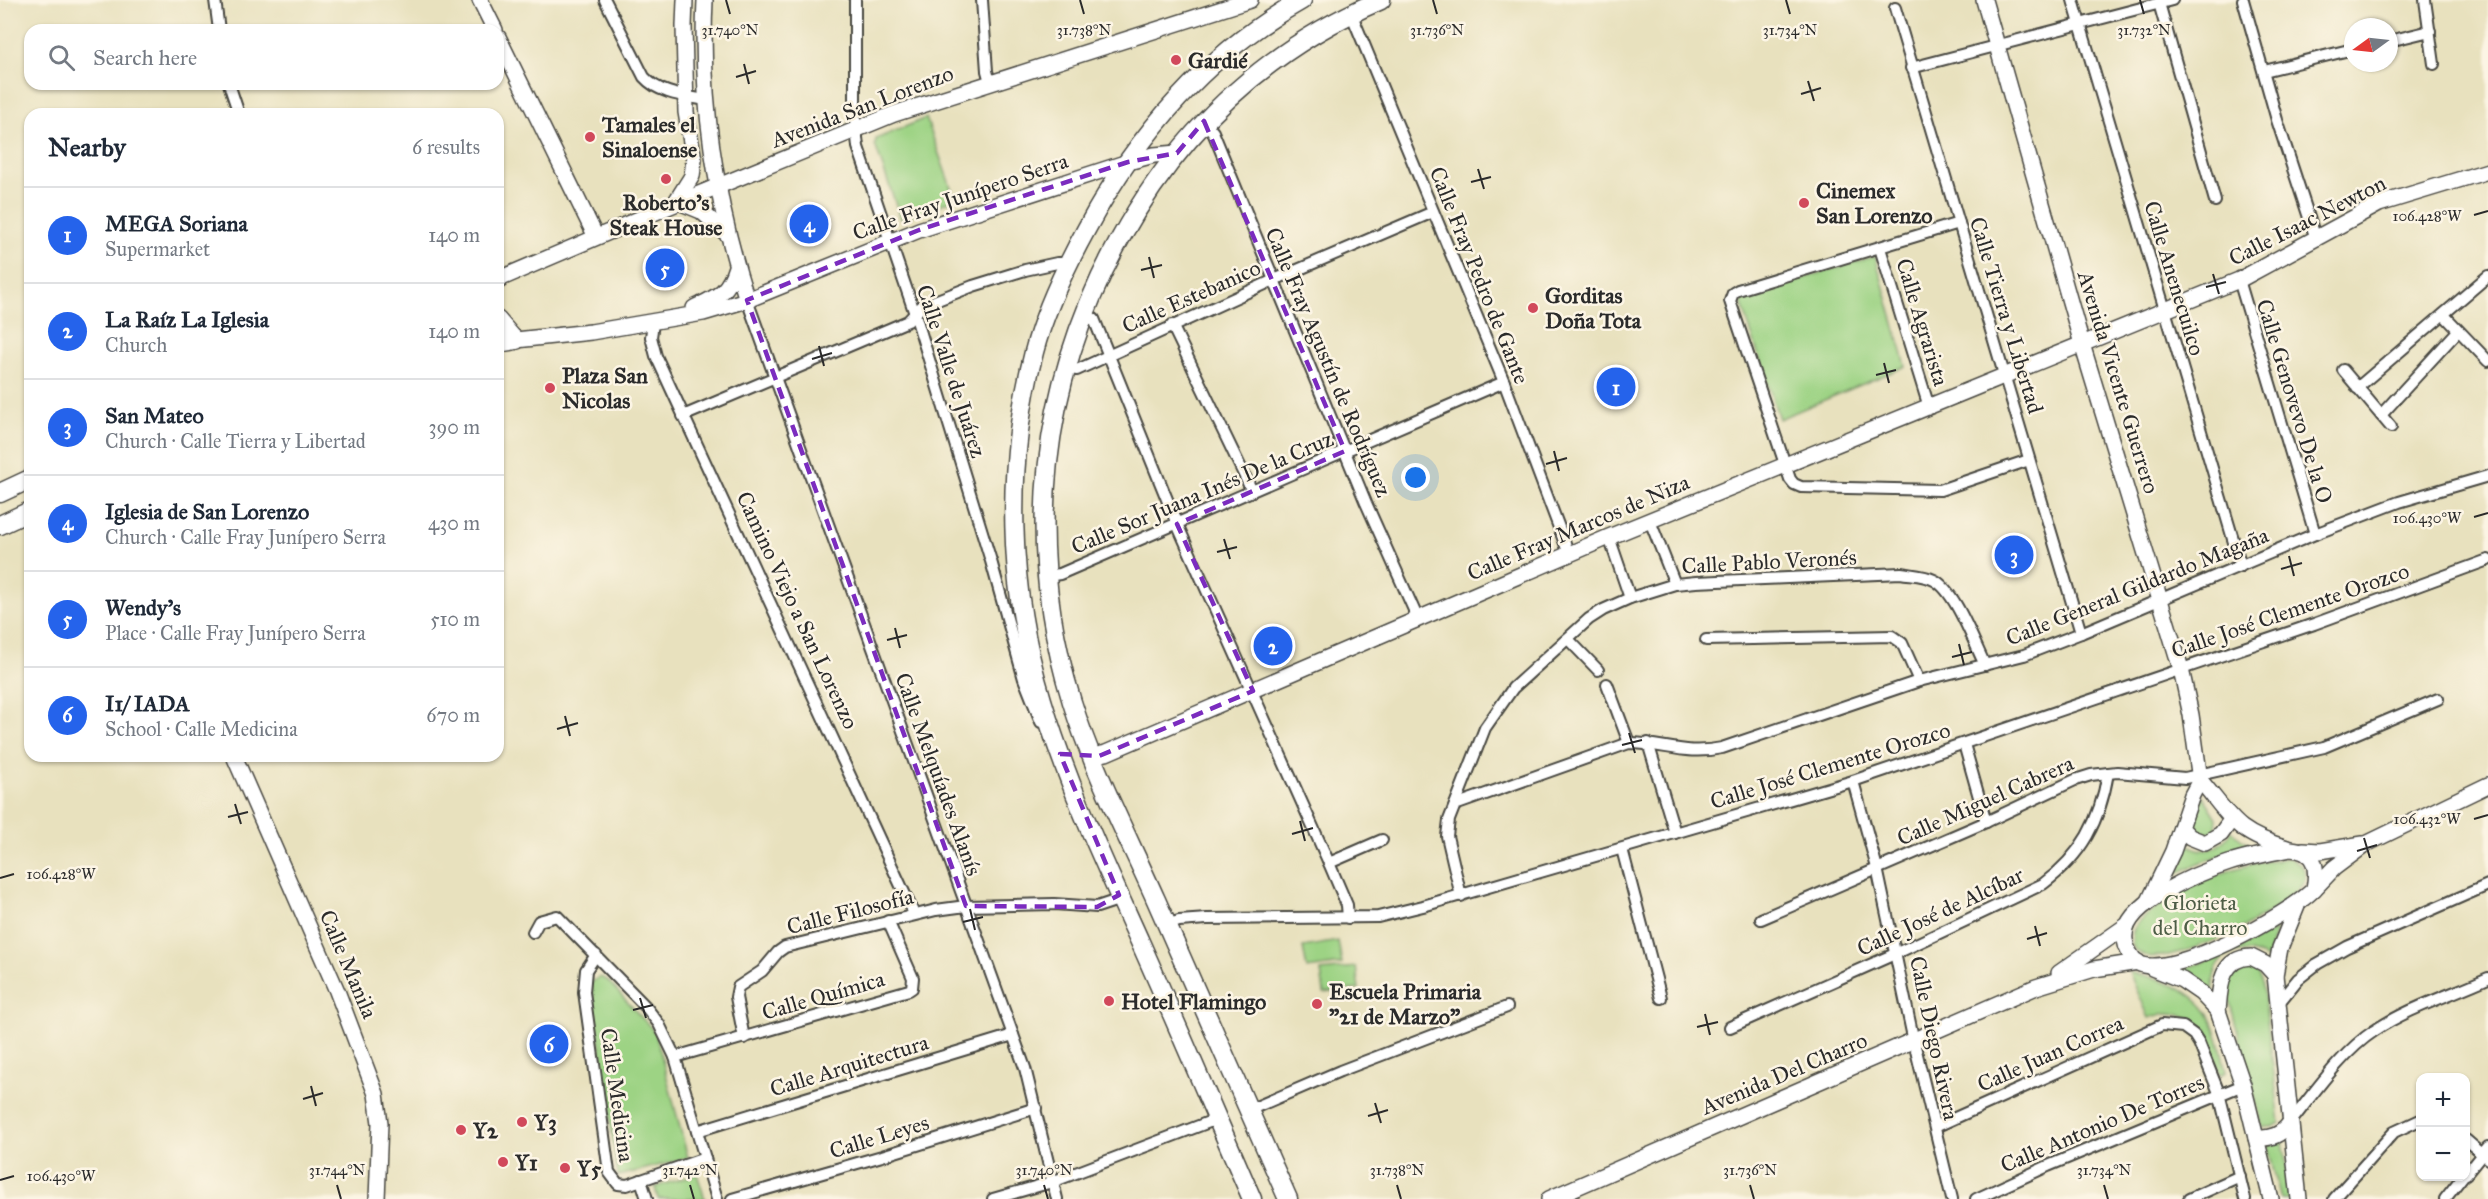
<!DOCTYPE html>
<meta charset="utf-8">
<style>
:root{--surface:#fff;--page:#f2f2f3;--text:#1f2937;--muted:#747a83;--line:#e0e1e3;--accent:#2563eb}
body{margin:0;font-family:"IM FELL Great Primer",serif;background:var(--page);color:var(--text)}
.controls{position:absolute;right:18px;bottom:18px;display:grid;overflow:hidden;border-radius:12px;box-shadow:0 2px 4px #0004}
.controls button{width:54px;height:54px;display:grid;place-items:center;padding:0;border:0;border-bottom:2px solid var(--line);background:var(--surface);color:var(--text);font:30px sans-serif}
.compass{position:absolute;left:2344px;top:18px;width:54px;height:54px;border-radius:50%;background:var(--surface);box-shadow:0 2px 4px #0004;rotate:255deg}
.you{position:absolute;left:1416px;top:478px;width:21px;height:21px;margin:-15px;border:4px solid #fff;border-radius:50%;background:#1a73e8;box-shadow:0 0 0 9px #1a73e833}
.badge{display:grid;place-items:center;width:39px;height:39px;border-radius:50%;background:var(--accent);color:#fff;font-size:20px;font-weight:700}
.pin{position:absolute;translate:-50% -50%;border:3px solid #fff;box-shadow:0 2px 6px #0006}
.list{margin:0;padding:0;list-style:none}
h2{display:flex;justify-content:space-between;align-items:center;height:78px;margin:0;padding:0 24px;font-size:26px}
h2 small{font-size:20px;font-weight:400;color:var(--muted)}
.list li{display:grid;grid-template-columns:39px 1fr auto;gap:18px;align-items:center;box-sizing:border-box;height:96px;padding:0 24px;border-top:2px solid var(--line)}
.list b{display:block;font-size:22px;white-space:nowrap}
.list p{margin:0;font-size:20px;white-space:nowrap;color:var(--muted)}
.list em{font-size:20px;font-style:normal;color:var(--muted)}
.icon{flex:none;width:33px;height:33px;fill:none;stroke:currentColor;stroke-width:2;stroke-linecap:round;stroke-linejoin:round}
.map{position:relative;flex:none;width:2488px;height:1199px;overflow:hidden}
.search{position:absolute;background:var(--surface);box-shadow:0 2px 4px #0004;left:24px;top:24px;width:480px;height:66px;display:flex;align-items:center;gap:15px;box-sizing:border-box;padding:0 21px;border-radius:18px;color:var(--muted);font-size:22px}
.panel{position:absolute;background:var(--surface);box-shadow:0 2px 4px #0004;left:24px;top:108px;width:480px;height:654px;border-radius:18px}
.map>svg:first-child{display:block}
</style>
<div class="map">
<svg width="2488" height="1199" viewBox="0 0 2488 1199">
<rect width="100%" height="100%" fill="#fcf5e5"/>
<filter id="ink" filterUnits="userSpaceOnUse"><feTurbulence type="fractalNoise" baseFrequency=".0167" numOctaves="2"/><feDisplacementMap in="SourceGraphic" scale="12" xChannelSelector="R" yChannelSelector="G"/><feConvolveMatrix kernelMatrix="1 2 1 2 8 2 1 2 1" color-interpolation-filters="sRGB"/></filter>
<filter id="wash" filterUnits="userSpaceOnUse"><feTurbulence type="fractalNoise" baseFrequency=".008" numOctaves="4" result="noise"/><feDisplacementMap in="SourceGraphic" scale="24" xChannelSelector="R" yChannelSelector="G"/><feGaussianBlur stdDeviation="1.35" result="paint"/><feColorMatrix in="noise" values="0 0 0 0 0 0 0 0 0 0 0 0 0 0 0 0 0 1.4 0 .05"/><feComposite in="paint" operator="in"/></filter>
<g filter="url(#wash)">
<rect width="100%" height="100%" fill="#e8e1be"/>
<g fill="#9dd384" stroke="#647f58" stroke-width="1.5">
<path d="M926,118L954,196L953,200L901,219L875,145L876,139Z"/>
<path d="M1875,256L1906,366L1779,419L1740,298Z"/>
<path d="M2202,794L2217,818L2216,828C2210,833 2206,834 2198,831L2195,823Z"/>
<path d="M2231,831L2249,844L2197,864L2172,876L2187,844C2206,856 2221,849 2231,831Z"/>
<path d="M2289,858C2299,861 2309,870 2304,881C2291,911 2178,963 2146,956C2140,954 2135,950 2132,945C2132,941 2132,935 2133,931C2136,922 2148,914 2156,908C2194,880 2241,863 2289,858Z"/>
<path d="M2276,930L2267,959C2237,941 2211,957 2213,992L2182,969L2219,957Z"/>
<path d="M1338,941L1342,964L1307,969L1303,947Z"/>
<path d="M2242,966C2256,967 2259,974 2263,986L2280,1123L2272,1127L2262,1126L2226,987L2234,969Z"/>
<path d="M1356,967L1359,989L1324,993L1321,971Z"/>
<path d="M2129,972C2157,977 2191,988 2208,1013C2218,1030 2222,1053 2226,1072L2220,1075C2212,1048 2201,1014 2168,1013C2162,1013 2155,1017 2149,1018Z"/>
<path d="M600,977L607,980L655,1032L688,1158L618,1176L591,982Z"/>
<path d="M2283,1141L2291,1199H2281L2267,1144Z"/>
<path d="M697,1174L705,1199H658L655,1187Z"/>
</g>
</g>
<g filter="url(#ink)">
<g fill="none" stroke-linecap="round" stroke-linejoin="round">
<defs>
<g id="street">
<path d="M215,0L219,30"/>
<path d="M605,0L644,77C659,94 685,96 706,100"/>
<path d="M855,0V118L858,147L915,314L991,561L1024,679L1041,722"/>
<path d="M982,0L987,71L990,82"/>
<path d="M2073,0L2241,566"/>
<path d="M2243,0L2277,120L2316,239"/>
<path d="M2425,0L2434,64"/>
<path d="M2159,3L2215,201"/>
<path d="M1895,8L2081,633"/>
<path d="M1351,13L1504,382L1569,554"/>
<path d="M2389,41L2430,31"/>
<path d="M1911,68L2172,0"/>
<path d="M2264,71L2353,49"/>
<path d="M229,84L239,114"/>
<path d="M1204,121L1213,132L1366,503L1418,619"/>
<path d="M1959,223L1738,290L1733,293L1730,301L1790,479L1794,484L1801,487L1940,490L2029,460"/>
<path d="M1880,248L1929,407"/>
<path d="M2239,280L2315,534"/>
<path d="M747,300L1025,1068L1057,1199"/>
<path d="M1084,312L1094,319L1177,524L1329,863L1347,905L1348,918"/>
<path d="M2444,315L2488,361"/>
<path d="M653,323L651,337L656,356L914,914"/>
<path d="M1172,325L1252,491"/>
<path d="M1065,368L1077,370L1274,280L1433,212"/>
<path d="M2343,370L2391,427"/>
<path d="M2357,388L2488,276"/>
<path d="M2381,415L2457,332"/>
<path d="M683,416L908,321L922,306L973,286L1025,270L1057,263H1068"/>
<path d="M1650,521L1675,584"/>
<path d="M1609,537L1630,598"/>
<path d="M1046,576L1060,574L1504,382"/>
<path d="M1568,639L1598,670"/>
<path d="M1706,640L1892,636L1902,643L1919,681"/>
<path d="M1607,684L1629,743"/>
<path d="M1648,743L1675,833"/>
<path d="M1964,744L1986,822"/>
<path d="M1853,781L1877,868L1914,1042L1952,1199"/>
<path d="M1455,805L1629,743C1664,743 1685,756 1722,748L1919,681L2024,655L2081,633L2315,534L2399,502L2488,476"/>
<path d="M1622,849L1661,998"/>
<path d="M1329,863L1382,840"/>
<path d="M1461,896L1447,836L1449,820L1485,728L1513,688L1589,619L1603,610L1630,598L1675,584L1696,582L1901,573C1912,575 1924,575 1934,580C1955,590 1974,643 1985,665"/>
<path d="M1761,919L1986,822L2075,780L2091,775L2117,772L2185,778L2324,747L2438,699"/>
<path d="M1167,925L1179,921L1207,919L1378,917L1423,906L1853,781L2314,624L2488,560"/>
<path d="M533,932L539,921L557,916L646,1007L659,1024L675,1057L717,1199"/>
<path d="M596,955L586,970L584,992L609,1172L618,1184L627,1185L705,1158"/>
<path d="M2277,1005L2298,979L2317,964L2347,947L2488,885"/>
<path d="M1730,1027L1897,953L2043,884C2082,855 2100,821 2108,773"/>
<path d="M744,1038L736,997L738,987L762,971L778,952L785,947L936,910L966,906L1054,904L1097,907L1112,902L1119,895"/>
<path d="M675,1057L909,990L912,988L913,978L888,921"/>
<path d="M1249,1110L1340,1071L1507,1007"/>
<path d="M2290,1123C2314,1093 2342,1052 2374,1031C2408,1008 2451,995 2488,978"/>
<path d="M1935,1127L2162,1025L2183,1027L2194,1035L2199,1043L2219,1093L2245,1199"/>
<path d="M697,1131L1013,1035"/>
<path d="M2466,1140L2488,1159"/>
<path d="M2466,1174L2488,1147"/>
<path d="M641,1180L647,1199"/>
<path d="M732,1199L882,1156L1036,1108"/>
<path d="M993,1199L1052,1182L1217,1119"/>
<path d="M1976,1199L2048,1166L2243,1085"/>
<path d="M2189,1199L2240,1176"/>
<path d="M2334,1199L2394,1132L2420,1120"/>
<path d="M2445,1199L2463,1176"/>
</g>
<g id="secondary">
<path d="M480,0L495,30"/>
<path d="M705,0C700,102 716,203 747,300"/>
<path d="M1984,0L2082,344L2181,669L2191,715L2200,780"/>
<path d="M498,37L596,237"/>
<path d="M679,202L701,211L728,235"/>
<path d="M675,203L692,176L694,160L686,112L684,26L685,0"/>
<path d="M498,281L499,279L665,208L894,114L1250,0"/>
<path d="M694,308C718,296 728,293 736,267"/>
<path d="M498,319L516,340L591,332L703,313L747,300L919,230L1128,162L1154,155L1177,153"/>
<path d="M234,756L337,991L376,1094L380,1123L377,1199"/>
<path d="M1093,756L1106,753L1609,537L2239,280L2379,204L2488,171"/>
<path d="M2200,780C2232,818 2235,833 2287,848"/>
<path d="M2182,829L2190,837L2205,843L2221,834L2231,820"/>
<path d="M2291,849C2316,851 2318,868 2314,889C2290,914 2170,981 2138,963C2131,958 2126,948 2125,940C2120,904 2201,872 2229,863C2249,857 2270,853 2291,849Z"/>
<path d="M2303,850L2320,851L2363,844"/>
<path d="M2314,889L2334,868L2366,844L2488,785"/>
<path d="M2149,901L2173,851L2192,795L2200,780"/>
<path d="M2297,906L2280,948L2275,975L2299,1199"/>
<path d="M2152,968L2182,980L2201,993L2218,1011L2243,1085L2271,1199"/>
<path d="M2059,973L2126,926"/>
<path d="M2218,1011C2220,987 2220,958 2251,957L2265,964L2275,975"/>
<path d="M2256,1138C2271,1139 2281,1135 2290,1123"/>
<path d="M1549,1199L2036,987L2094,969L2138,962"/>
</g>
<g id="primary">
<path d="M498,279H499"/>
<path d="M498,343L516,340"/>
<path d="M0,493L30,479"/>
<path d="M0,525L30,511"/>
<path d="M1252,1199C1215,1114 1179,1029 1141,944C1105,864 1067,784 1042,700C1008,589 1005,465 1034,352C1045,309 1065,268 1087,228C1137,135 1209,51 1302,0"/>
<path d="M1288,1199C1244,1099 1200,1000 1156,900C1127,835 1093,770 1072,702C1023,543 1040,384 1120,239C1181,129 1266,49 1381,0"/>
</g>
</defs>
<use href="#street" stroke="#474641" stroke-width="14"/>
<use href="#secondary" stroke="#474641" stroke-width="18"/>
<use href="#primary" stroke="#474641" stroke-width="21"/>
<use href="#street" stroke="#fff" stroke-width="10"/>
<use href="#secondary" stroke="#fff" stroke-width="15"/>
<use href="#primary" stroke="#fff" stroke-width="18"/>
</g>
</g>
<path fill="none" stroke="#7b2cbf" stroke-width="4.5" stroke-dasharray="12 8" stroke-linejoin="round" d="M1204,121L1345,451L1177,524L1253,691L1099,756L1060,754L1119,895L1097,907L966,906L747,300L919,230L1128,162L1177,153Z"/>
<path fill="none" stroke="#2b2b2b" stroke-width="2" d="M726,0L730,14M1080,0L1084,14M1433,0L1437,14M1786,0L1790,14M2140,0L2144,14M744,64L749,84M736,77L756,71M1808,81L1814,101M1801,94L1821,88M1478,169L1484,189M1471,182L1491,177M2474,215L2488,211M1149,257L1154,278M1141,270L1162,265M2213,274L2219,294M2206,287L2226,282M819,346L824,366M812,359L832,353M1884,363L1889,383M1876,375L1896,370M1554,451L1559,471M1546,464L1567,458M2474,517L2488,513M1224,539L1230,559M1217,552L1237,547M2289,556L2294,576M2281,569L2302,563M895,628L900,648M887,640L907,635M1959,644L1964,665M1952,657L1972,652M565,716L570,736M557,729L578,723M1629,733L1635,753M1622,745L1642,740M235,804L241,824M228,817L248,812M2474,819L2488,815M1300,821L1305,841M1292,834L1313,828M2364,838L2370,858M2357,851L2377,845M0,878L14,874M970,909L975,930M963,922L983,917M2035,926L2040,946M2027,939L2047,933M640,998L646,1018M633,1010L653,1005M1705,1014L1710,1035M1697,1027L1718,1022M311,1086L316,1106M303,1099L323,1093M1375,1103L1381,1123M1368,1116L1388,1110M0,1180L14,1176M337,1185L341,1199M690,1185L694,1199M1044,1185L1048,1199M1397,1185L1401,1199M1750,1185L1754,1199M2104,1185L2108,1199"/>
<g fill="#d1495b" stroke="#fcf5e5" stroke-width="2">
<circle cx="1176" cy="60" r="6"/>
<circle cx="590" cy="137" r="6"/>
<circle cx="666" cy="179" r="6"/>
<circle cx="1804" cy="203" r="6"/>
<circle cx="1533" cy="308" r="6"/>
<circle cx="550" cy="388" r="6"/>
<circle cx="1109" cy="1001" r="6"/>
<circle cx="1317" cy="1004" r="6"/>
<circle cx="522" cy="1122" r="6"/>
<circle cx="461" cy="1130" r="6"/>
<circle cx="503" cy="1162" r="6"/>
<circle cx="565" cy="1168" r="6"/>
</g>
<g text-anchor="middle" stroke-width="5" stroke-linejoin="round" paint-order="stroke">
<g font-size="22" font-weight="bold" fill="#2b2b2b" stroke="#fcf5e5" text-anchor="start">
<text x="1188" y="68">Gardié</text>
<text x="602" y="132">Tamales el<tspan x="602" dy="25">Sinaloense</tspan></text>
<text x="1816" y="198">Cinemex<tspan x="1816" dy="25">San Lorenzo</tspan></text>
<text x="666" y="210" text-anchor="middle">Roberto's<tspan x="666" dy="25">Steak House</tspan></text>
<text x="1545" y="303">Gorditas<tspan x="1545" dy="25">Doña Tota</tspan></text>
<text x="562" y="383">Plaza San<tspan x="562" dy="25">Nicolas</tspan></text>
<text x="1329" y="999">Escuela Primaria<tspan x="1329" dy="25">"21 de Marzo"</tspan></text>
<text x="1121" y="1009">Hotel Flamingo</text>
<text x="534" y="1130">Y3</text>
<text x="473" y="1138">Y2</text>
<text x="515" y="1170">Y1</text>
<text x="577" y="1176">Y5</text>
</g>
<g font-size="22" fill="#2b2b2b" stroke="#fcf5e5">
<text transform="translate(862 106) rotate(-21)" y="8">Avenida San Lorenzo</text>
<text transform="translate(960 196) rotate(-19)" y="8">Calle Fray Junípero Serra</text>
<text transform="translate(2307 220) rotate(-27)" y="8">Calle Isaac Newton</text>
<text transform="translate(1480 275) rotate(68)" y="8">Calle Fray Pedro de Gante</text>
<text transform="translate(2175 278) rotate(73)" y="8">Calle Anenecuilco</text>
<text transform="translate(1191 296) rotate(-24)" y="8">Calle Estebanico</text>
<text transform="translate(2007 315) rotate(73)" y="8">Calle Tierra y Libertad</text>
<text transform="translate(1923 322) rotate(73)" y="8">Calle Agrarista</text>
<text transform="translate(1329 362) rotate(67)" y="8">Calle Fray Agustín de Rodríguez</text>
<text transform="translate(952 371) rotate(72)" y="8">Calle Valle de Juárez</text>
<text transform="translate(2119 382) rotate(73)" y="8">Avenida Vicente Guerrero</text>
<text transform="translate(2295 401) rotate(73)" y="8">Calle Genovevo De la O</text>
<text transform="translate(1202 492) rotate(-23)" y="8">Calle Sor Juana Inés De la Cruz</text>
<text transform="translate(1578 527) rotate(-23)" y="8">Calle Fray Marcos de Niza</text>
<text transform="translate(1769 561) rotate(-3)" y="8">Calle Pablo Veronés</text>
<text transform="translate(2137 586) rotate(-22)" y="8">Calle General Gildardo Magaña</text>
<text transform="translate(798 610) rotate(65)" y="8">Camino Viejo a San Lorenzo</text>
<text transform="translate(2290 610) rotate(-19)" y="8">Calle José Clemente Orozco</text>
<text transform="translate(1830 765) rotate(-17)" y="8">Calle José Clemente Orozco</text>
<text transform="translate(939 774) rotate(70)" y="8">Calle Melquíades Alanís</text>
<text transform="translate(1985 800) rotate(-24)" y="8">Calle Miguel Cabrera</text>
<text transform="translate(850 911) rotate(-14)" y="8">Calle Filosofía</text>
<text transform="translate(1940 911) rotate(-25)" y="8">Calle José de Alcíbar</text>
<text transform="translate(349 964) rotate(67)" y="8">Calle Manila</text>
<text transform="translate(823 995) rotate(-16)" y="8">Calle Química</text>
<text transform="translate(1935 1038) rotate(78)" y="8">Calle Diego Rivera</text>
<text transform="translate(2050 1053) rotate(-24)" y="8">Calle Juan Correa</text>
<text transform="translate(849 1065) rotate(-17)" y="8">Calle Arquitectura</text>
<text transform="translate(1784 1073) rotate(-23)" y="8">Avenida Del Charro</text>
<text transform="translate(618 1095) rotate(82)" y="8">Calle Medicina</text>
<text transform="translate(2102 1123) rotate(-23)" y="8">Calle Antonio De Torres</text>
<text transform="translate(879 1136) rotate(-17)" y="8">Calle Leyes</text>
</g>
<g font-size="22" fill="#4d5d46" stroke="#fcf5e5">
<text x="2200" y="910">Glorieta<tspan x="2200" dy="25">del Charro</tspan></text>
</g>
</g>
<g font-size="15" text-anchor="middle" fill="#2b2b2b" stroke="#fcf5e5" stroke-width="5" stroke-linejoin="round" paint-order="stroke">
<text x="730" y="35">31.740°N</text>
<text x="1084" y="35">31.738°N</text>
<text x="1437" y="35">31.736°N</text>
<text x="1790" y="35">31.734°N</text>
<text x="2144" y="35">31.732°N</text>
<text x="2427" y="221">106.428°W</text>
<text x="2427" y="523">106.430°W</text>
<text x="2427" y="824">106.432°W</text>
<text x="61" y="879">106.428°W</text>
<text x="337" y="1175">31.744°N</text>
<text x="690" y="1175">31.742°N</text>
<text x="1044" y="1175">31.740°N</text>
<text x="1397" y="1175">31.738°N</text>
<text x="1750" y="1175">31.736°N</text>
<text x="2104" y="1175">31.734°N</text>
<text x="61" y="1181">106.430°W</text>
</g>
</svg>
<div class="controls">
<button>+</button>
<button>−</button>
</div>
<svg class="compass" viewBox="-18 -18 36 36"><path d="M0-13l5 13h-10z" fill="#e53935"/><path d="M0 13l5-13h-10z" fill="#747a83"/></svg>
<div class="you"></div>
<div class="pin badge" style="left:1616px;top:387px">1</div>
<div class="pin badge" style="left:1273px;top:646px">2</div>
<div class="pin badge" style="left:2014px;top:555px">3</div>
<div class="pin badge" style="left:809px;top:224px">4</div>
<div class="pin badge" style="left:665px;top:268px">5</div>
<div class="pin badge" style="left:549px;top:1044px">6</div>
<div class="search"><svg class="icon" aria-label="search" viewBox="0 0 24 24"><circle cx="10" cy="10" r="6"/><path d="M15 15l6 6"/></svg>Search here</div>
<section class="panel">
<h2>Nearby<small>6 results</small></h2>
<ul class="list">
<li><span class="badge">1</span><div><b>MEGA Soriana</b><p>Supermarket</p></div><em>140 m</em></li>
<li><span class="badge">2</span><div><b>La Raíz La Iglesia</b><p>Church</p></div><em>140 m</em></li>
<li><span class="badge">3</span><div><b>San Mateo</b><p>Church · Calle Tierra y Libertad</p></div><em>390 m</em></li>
<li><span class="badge">4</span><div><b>Iglesia de San Lorenzo</b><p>Church · Calle Fray Junípero Serra</p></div><em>430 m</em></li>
<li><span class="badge">5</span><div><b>Wendy's</b><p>Place · Calle Fray Junípero Serra</p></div><em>510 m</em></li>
<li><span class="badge">6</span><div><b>I1/ IADA</b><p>School · Calle Medicina</p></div><em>670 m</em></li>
</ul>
</section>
</div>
